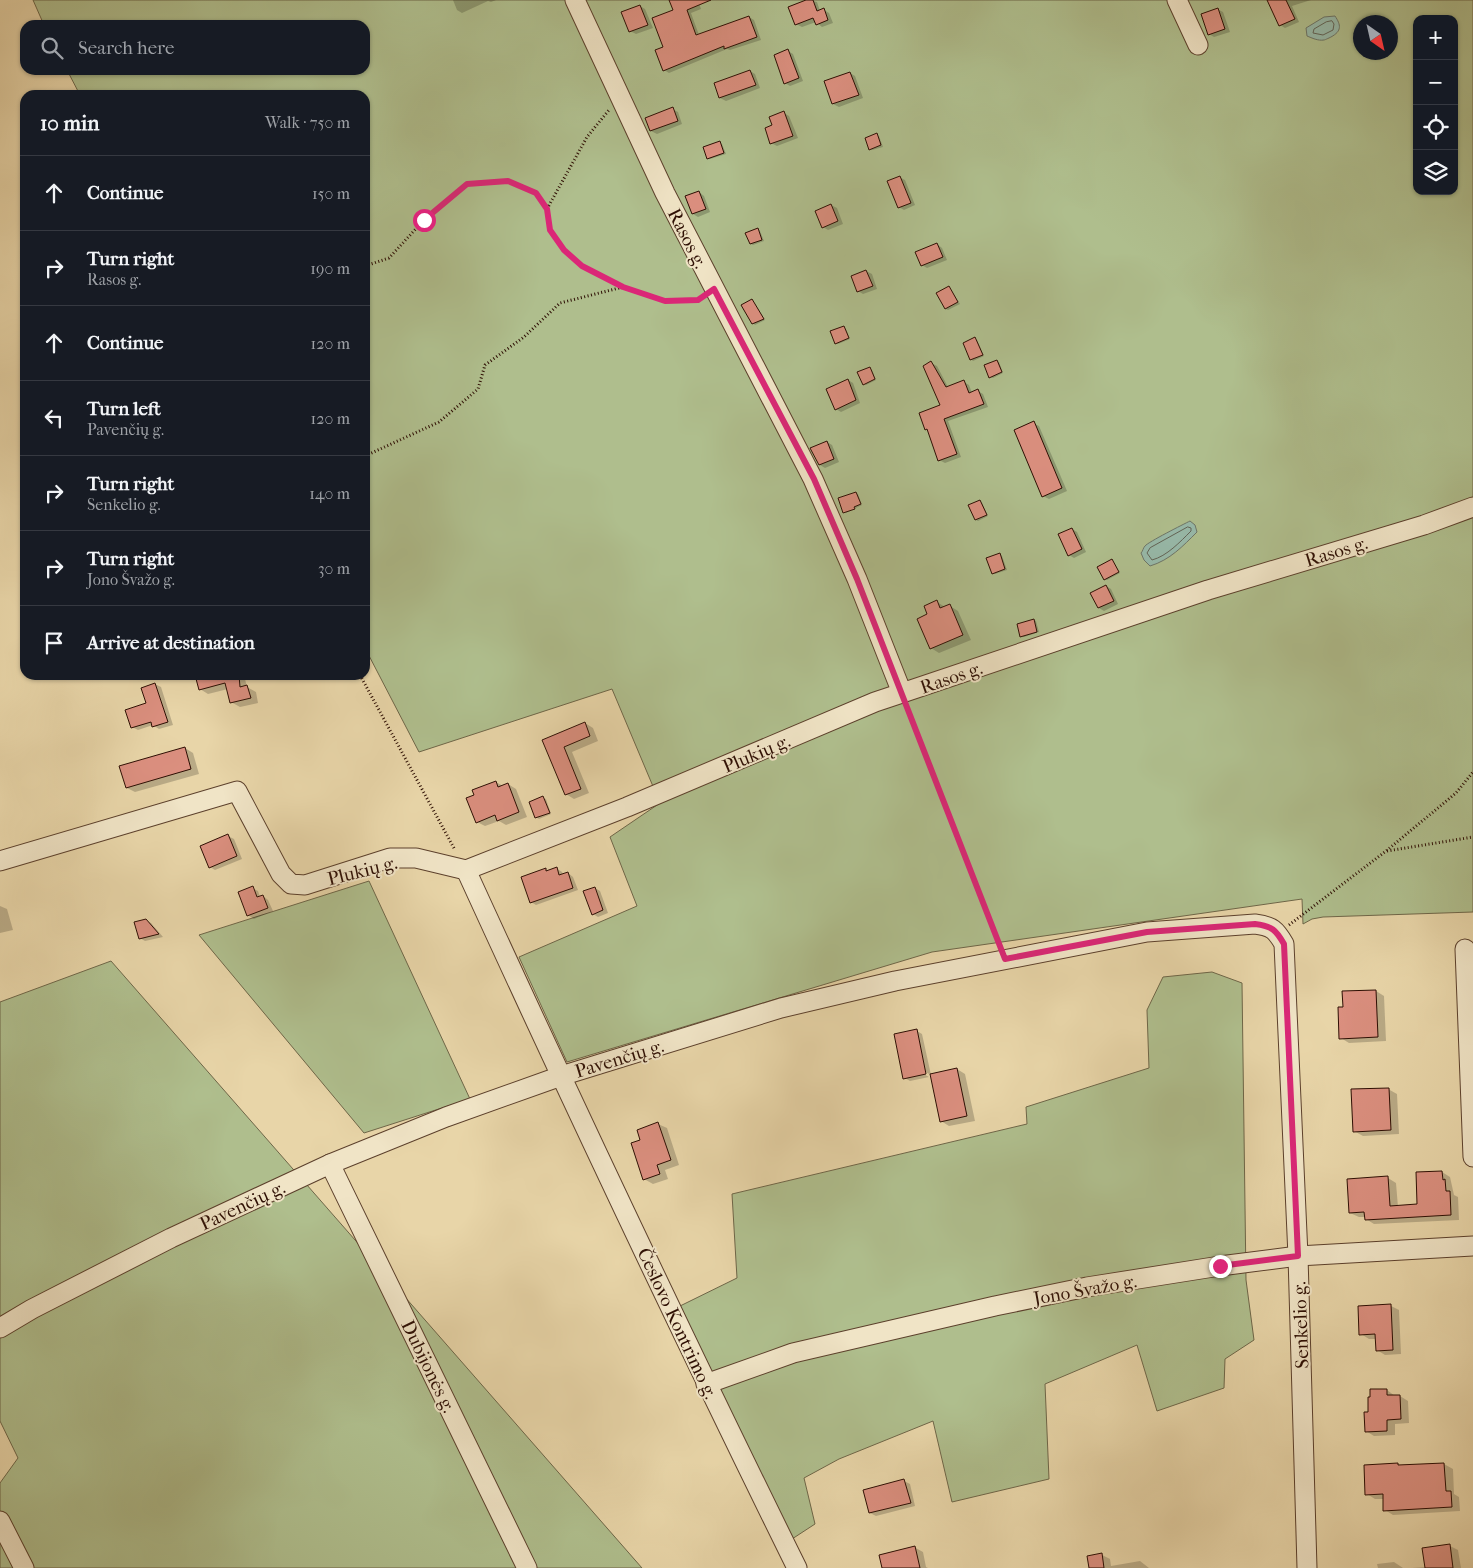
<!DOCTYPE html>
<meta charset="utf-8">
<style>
:root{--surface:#171b24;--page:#20242c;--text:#f1f3f6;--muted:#9ea1a6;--line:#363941}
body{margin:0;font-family:"IM FELL French Canon",serif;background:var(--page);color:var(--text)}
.controls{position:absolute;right:15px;top:15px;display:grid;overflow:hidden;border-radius:10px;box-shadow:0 1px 4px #0004}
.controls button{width:45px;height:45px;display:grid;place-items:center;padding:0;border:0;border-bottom:1px solid var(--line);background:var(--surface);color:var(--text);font:25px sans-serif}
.compass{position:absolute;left:1353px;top:15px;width:45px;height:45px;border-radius:50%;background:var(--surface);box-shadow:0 1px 4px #0004;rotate:146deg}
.stop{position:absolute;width:15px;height:15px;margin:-11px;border:4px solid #db2777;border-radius:50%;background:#fff}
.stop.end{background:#db2777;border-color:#fff;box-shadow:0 1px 5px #0008}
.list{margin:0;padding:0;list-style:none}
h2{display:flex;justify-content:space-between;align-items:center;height:65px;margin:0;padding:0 20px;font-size:21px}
h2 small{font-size:16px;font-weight:400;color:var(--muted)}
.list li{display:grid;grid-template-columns:32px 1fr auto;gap:15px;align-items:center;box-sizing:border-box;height:75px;padding:0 20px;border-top:1px solid var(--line)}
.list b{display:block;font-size:19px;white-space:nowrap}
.list p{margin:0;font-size:16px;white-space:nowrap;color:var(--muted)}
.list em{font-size:16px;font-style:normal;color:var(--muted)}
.icon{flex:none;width:28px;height:28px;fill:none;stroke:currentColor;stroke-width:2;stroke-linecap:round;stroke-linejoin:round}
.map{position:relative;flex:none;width:1473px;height:1568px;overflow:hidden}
.search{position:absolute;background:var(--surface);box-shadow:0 1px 4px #0004;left:20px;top:20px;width:350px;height:55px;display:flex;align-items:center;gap:12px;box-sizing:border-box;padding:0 18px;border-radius:15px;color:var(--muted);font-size:19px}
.panel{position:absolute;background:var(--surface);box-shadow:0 1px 4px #0004;left:20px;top:90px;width:350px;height:590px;border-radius:15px}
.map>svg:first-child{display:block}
</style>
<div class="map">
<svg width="1473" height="1568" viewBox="0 0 1473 1568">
<rect width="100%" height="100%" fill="#e8d5a8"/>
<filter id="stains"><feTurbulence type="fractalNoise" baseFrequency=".004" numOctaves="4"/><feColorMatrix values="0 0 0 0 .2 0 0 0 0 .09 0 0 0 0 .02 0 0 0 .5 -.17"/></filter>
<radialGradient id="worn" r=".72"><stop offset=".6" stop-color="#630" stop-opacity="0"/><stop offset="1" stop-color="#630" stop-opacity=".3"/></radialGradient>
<g fill="#afbe8d" stroke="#6e6648" fill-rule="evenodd">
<path d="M33,0H1473V912L1323,917L1312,919L1303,924L1302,899L932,952L567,1062L519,957L637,906L610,837L660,803L612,689L419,752L365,648V95H80L67,70H365V25H44ZM1417,19H1454V191H1417ZM1360,22H1390V52H1360Z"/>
<path d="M369,881L470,1099L364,1133L199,935Z"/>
<path d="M111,961L642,1568H0V1483L18,1458L0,1421V1002Z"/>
<path d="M1212,972L1242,983L1246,1280L1254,1340L1225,1359L1224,1388L1157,1411L1137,1345L1045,1384L1049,1479L952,1502L933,1421L839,1459L804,1478L815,1524L792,1539L680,1306L737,1278L732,1194L1027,1124L1026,1107L1149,1068L1147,1010L1163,977Z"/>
</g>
<g fill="#97b9a9" stroke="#6d7567">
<path d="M1335,16C1341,25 1342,31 1331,37C1331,37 1325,40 1324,40C1318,41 1312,38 1307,36L1306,28L1324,17Z"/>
<path d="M1190,521L1195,525L1197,532C1183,546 1170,560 1150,566L1144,560L1141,553C1143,551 1143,548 1145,546C1148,542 1184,524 1190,521Z"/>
</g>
<g fill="#0003">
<path d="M453,0H496L491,2L488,1L462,13L457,10Z"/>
<path d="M670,0H698L701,9L691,13L699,35L749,17L754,20L761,40L730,50L727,49L669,73L664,70V47L674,11Z"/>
<path d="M810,0L817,2L820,11L824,10L829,13L833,23L822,27L816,22L802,27L796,24Z"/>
<path d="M1268,0H1311L1292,6L1299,22L1285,28L1280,25Z"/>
<path d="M640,6L645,9L653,28L636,34L630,31Z"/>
<path d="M1217,9L1223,12L1230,32L1214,37L1209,34Z"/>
<path d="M788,51L793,54L803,81L790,86L785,83Z"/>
<path d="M750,71L755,74L760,88L726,101L720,98L715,83Z"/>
<path d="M850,73L855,76L863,98L839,107L833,104Z"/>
<path d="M672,109L678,112L682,124L657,134L651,131Z"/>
<path d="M784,113L789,116L798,138L777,146L771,143L774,126Z"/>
<path d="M877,135L879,136L883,147L872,150L870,149Z"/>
<path d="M720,143L722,144L726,154L710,159L708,158Z"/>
<path d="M899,177L905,180L915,205L904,210L899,207Z"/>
<path d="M699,192L704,196L710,212L698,217L693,214Z"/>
<path d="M831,205L837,208L843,224L828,230L823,227Z"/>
<path d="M758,229L760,231L764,241L753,245L751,244Z"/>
<path d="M937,244L942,248L947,260L927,268L922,265Z"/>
<path d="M866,271L872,274L877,289L863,294L858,291Z"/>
<path d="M949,287L960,304L948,310L946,309Z"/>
<path d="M752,301L765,320L755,325L753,323Z"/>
<path d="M844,327L846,329L850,339L838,344L836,343Z"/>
<path d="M975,339L977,340L984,356L973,361L971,359Z"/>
<path d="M997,361L999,362L1003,373L993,378L990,377Z"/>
<path d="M931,363L937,366L948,387L964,382L969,385L972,393L978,391L983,394L988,407L948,421L961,457L945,463L939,460L929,431L926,429L942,406Z"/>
<path d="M870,368L872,370L876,380L866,385L864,384Z"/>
<path d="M848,380L853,383L860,403L841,412L836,409Z"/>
<path d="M1033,423L1039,426L1067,491L1049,499L1043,496Z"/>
<path d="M827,442L832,445L839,462L825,468L820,465Z"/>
<path d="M856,493L858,494L862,505L846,513L844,512Z"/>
<path d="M980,502L982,503L988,516L978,521L976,520L970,506Z"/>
<path d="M1072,529L1077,532L1086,552L1074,558L1069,555Z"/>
<path d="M1000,554L1002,556L1007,570L995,574L993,573Z"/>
<path d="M1112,560L1120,573L1107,580L1105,579Z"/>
<path d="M1106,586L1111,589L1118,604L1104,611L1099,608Z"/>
<path d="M937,602L945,607L950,606L958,611L971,640L939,653L931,648Z"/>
<path d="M1034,620L1036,621L1039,632L1024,637L1021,636Z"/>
<path d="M196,675H244L247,687L256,692L258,703L240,707L231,702L228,689L208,694L200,689Z"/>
<path d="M155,684L161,687L173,725L159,729L153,725L138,730L132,727L148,704Z"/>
<path d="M585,723L593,728L598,741L572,752L589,793L574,799L566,794L543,740Z"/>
<path d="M185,748L193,753L199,774L135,792L127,788Z"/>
<path d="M496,782L503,786L508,784L516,789L527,817L506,825L499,821L485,826L477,822Z"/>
<path d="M543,798L546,799L551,814L539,819L536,817Z"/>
<path d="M228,836L234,839L242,859L215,870L210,867Z"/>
<path d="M556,868L562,872L563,875L568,873L573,877L578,890L536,905L531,902L546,870L548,871Z"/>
<path d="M252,888L258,891L260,897L263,896L268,900L273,911L254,919L248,915Z"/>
<path d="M595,888L600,891L608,913L598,917L593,914Z"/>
<path d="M0,906L7,909L13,930L0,933Z"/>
<path d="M145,920L151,923L163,937L145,941L140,938Z"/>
<path d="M1376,991L1384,996L1386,1041L1349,1043L1341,1038L1344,1008Z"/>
<path d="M917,1031L922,1034L931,1075L957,1069L965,1074L975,1121L949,1126L941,1121L931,1075L922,1070L920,1072L929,1077L910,1081L905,1078Z"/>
<path d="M1388,1089L1397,1094L1399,1134L1363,1136L1354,1131Z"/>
<path d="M658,1124L667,1128L679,1165L665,1170L668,1179L653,1184L644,1179Z"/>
<path d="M1442,1172L1450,1177L1454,1195L1458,1197L1459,1220L1374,1224L1366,1219V1217H1359L1350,1213L1388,1178L1396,1183L1398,1207L1418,1206Z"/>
<path d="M1391,1306L1399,1310L1401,1354L1385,1355L1377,1350L1376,1339H1369L1361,1334Z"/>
<path d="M1387,1390L1395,1396H1400L1408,1401L1409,1423L1395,1424V1435L1374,1436L1366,1431Z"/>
<path d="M1398,1464L1401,1466L1444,1464L1453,1469L1454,1494L1459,1497L1460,1511L1393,1515L1385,1510L1384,1499H1375L1367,1494L1366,1466Z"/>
<path d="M904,1481L910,1484L915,1506L876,1516L870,1513Z"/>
<path d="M1450,1546L1458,1550L1461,1568H1412L1426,1567Z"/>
<path d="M914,1547L923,1552L926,1567L928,1568H883Z"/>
<path d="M1102,1555L1110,1559L1111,1566L1140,1561L1149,1568H1091Z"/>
<path d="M1394,1562L1403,1568H1378L1377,1564Z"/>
</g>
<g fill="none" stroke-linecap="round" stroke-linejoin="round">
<g stroke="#626456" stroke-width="1">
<path d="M1332,21L1334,24L1333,30L1323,35L1313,33L1314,29L1326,22Z"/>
<path d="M1188,527L1191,528V531C1180,542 1167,556 1152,560L1147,553L1150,548Z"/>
</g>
</g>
<g fill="#db8f7f" stroke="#2d0e03">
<path d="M669,0H711L687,10L696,35L749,16L757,37L724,49V46L663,71L655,50L663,47L652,18L673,10Z"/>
<path d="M806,0H813L817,11L824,8L828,20L816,25L813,18L795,25L788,7Z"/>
<path d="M1267,0H1286L1295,19L1279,26Z"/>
<path d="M640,5L648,25L629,32L621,12Z"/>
<path d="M1218,8L1225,29L1208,35L1201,14Z"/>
<path d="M788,49L799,78L784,84L774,55Z"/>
<path d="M750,70L756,85L719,98L714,83Z"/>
<path d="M850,72L859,95L832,104L824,81Z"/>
<path d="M673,107L678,121L650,131L645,118Z"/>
<path d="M784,111L793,136L770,144L765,128L772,125L769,117Z"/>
<path d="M877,133L881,145L869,150L865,138Z"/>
<path d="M720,141L724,153L707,159L703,147Z"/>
<path d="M900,176L911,203L898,208L887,181Z"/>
<path d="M699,191L706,209L692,214L685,196Z"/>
<path d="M831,204L838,221L822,228L815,211Z"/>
<path d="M758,228L762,240L750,244L745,233Z"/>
<path d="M937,243L943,257L921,266L915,252Z"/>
<path d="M866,270L873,286L857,292L851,276Z"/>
<path d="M949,286L958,302L945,309L936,293Z"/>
<path d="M752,299L764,319L752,324L741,305Z"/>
<path d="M844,326L849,338L835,344L830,331Z"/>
<path d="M975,337L983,355L970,360L963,343Z"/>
<path d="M997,360L1002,372L989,378L984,365Z"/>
<path d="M931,361L946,387L964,380L969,393L978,389L984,404L944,419L957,454L938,461L927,429L925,430L919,413L940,405L923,366Z"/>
<path d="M870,367L875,379L863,385L857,372Z"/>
<path d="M848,379L856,400L835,410L826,389Z"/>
<path d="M1034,421L1062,488L1042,497L1014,430Z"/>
<path d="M827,441L834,459L819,465L810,448Z"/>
<path d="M856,492L861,504L854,507L855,509L843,513L838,498Z"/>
<path d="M980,500L987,515L975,520L968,505Z"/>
<path d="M1072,528L1082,549L1068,556L1058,534Z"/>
<path d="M1000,553L1005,569L992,574L986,558Z"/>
<path d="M1112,559L1119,572L1104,580L1097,567Z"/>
<path d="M1106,585L1114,601L1098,608L1090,593Z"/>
<path d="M937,600L940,608L950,604L963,635L930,649L917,619L927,614L924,606Z"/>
<path d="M1034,619L1037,632L1020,637L1017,624Z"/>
<path d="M195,675H239L240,687L247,685L251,698L230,703L225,683L199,690Z"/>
<path d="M155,683L168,722L152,727L151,722L131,728L125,710L146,703L141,688Z"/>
<path d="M585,722L590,736L564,747L581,789L565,795L542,740Z"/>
<path d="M185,747L191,769L126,788L119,766Z"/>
<path d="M496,781L498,787L508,783L519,812L497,821L495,815L476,823L466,798L474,795L472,790Z"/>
<path d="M543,796L550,813L535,818L529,802Z"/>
<path d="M228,834L237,856L209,868L200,846Z"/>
<path d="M557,867L559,875L568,872L573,888L530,903L521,877L546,868V871Z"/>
<path d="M253,886L257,897L263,895L268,908L247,916L238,892Z"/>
<path d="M595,887L603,910L592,915L583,891Z"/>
<path d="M146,919L159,934L139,939L134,922Z"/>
<path d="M1376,990L1378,1037L1339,1039L1338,1007H1343L1342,991Z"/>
<path d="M917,1029L926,1074L903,1079L894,1034Z"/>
<path d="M957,1068L967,1116L940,1122L930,1074Z"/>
<path d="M1389,1088L1391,1130L1353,1132L1351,1089Z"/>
<path d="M658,1122L671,1160L657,1165L660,1174L643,1180L631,1143L640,1140L637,1130Z"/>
<path d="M1442,1171L1443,1180L1445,1179L1446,1191H1450L1451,1215L1365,1220L1364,1212L1349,1213L1347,1179L1388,1176L1390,1206L1417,1204L1416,1172Z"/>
<path d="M1391,1304L1393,1350L1376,1351L1375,1334L1359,1335L1358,1306Z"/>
<path d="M1370,1389H1387V1395H1400L1401,1419L1387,1420V1431L1365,1432L1364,1412H1368V1397H1370Z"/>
<path d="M1398,1463V1465L1444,1463L1446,1491H1451L1452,1507L1383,1511V1494L1365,1495L1364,1465Z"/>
<path d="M904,1479L911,1503L869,1513L863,1490Z"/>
<path d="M1450,1544L1453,1568H1425L1422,1548Z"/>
<path d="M915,1546L920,1568H882L879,1555Z"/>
<path d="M1102,1553L1104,1568H1089L1087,1556Z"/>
</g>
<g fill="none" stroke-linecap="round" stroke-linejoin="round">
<defs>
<g id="minor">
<path d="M575,0L665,193L813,479L857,579L902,693L1208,590L1424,525L1473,507"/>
<path d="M1177,0L1198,45"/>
<path d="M0,861L237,791L281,874L291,884L305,885L390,858H416L466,870L627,807L875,702L902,693"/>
<path d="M466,870C573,1104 683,1337 797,1568"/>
<path d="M1465,949L1473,1157"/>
<path d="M330,1164L527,1568"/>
<path d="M0,1328L32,1309L171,1238L330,1164L446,1117L561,1076L781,1008L895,981L1147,932L1255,924C1272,926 1276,930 1284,944L1298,1256L1307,1568"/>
<path d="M706,1384L793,1353L995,1306L1087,1287L1220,1266L1298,1256L1473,1246"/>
<path d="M0,1521L24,1568"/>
</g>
</defs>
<use href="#minor" stroke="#5c402c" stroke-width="21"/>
<g stroke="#2d0e03" stroke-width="3" stroke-dasharray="1 2.5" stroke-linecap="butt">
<path d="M547,209L587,137L609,110"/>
<path d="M365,266L389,258L424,220L467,184L508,181L536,193L547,209L550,230L563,250L582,266L623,287"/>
<path d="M365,456L439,422L478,389L485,365L524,337L560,303L623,287L665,301L698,300L702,297"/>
<path d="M360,675L455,850"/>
<path d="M908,708L999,944"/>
<path d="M1387,851L1473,837"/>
<path d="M1289,925L1386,851L1456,793L1473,772"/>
</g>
<use href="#minor" stroke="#f0e4c6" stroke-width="19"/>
</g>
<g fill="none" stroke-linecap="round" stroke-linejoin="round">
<path stroke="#db2777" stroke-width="6" d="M424,220L467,184L508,181L536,193L547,209L550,230L564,250L582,266L623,287L665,301L698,300L714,289L814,479L857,579L1005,959L1147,932L1255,924C1272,926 1276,930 1284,944L1298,1256L1220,1266"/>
</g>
<g text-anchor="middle" stroke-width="4" stroke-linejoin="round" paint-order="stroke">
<g font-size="19" fill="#2d0e03" stroke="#f0e4c6">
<text transform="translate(688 238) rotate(63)" y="7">Rasos g.</text>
<text transform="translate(1336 551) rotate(-17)" y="7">Rasos g.</text>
<text transform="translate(951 677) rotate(-19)" y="7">Rasos g.</text>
<text transform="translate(756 753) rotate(-23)" y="7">Plukių g.</text>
<text transform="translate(362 870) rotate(-14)" y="7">Plukių g.</text>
<text transform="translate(619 1058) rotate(-17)" y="7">Pavenčių g.</text>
<text transform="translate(242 1205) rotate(-25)" y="7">Pavenčių g.</text>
<text transform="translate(1085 1289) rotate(-10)" y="7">Jono Švažo g.</text>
<text transform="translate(678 1323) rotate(65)" y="7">Česlovo Kontrimo g.</text>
<text transform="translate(1300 1325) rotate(-92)" y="7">Senkelio g.</text>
<text transform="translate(429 1366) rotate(64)" y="7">Dubijonės g.</text>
</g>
</g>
<rect width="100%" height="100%" filter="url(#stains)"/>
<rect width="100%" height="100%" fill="url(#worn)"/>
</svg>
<div class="controls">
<button>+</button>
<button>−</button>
<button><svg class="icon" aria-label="locate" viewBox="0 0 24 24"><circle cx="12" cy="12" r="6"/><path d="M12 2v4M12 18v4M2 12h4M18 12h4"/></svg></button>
<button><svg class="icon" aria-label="layers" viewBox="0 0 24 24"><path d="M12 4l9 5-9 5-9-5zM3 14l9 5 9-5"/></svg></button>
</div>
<svg class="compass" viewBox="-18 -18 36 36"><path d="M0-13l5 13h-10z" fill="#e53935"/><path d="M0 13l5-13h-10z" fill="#9ea1a6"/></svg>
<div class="stop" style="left:424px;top:220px"></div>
<div class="stop end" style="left:1220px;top:1266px"></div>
<div class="search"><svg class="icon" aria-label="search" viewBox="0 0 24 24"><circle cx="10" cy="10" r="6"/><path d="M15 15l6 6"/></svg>Search here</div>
<section class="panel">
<h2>10 min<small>Walk · 750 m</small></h2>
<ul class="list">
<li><svg class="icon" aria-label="ahead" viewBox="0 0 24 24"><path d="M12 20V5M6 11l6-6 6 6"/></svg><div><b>Continue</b></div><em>150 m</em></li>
<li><svg class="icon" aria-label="right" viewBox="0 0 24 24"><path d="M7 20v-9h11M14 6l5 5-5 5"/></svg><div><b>Turn right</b><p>Rasos g.</p></div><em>190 m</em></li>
<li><svg class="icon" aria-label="ahead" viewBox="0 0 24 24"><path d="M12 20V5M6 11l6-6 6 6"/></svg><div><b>Continue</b></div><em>120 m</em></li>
<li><svg class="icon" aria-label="left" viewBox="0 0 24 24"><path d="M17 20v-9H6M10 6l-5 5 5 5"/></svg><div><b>Turn left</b><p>Pavenčių g.</p></div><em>120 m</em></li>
<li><svg class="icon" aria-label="right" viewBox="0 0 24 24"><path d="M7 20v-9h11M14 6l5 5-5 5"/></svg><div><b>Turn right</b><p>Senkelio g.</p></div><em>140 m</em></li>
<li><svg class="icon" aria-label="right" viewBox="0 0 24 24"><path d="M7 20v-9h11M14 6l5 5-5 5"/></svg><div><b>Turn right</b><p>Jono Švažo g.</p></div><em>30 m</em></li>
<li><svg class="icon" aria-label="arrive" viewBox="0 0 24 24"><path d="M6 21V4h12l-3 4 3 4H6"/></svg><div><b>Arrive at destination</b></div></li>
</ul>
</section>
</div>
